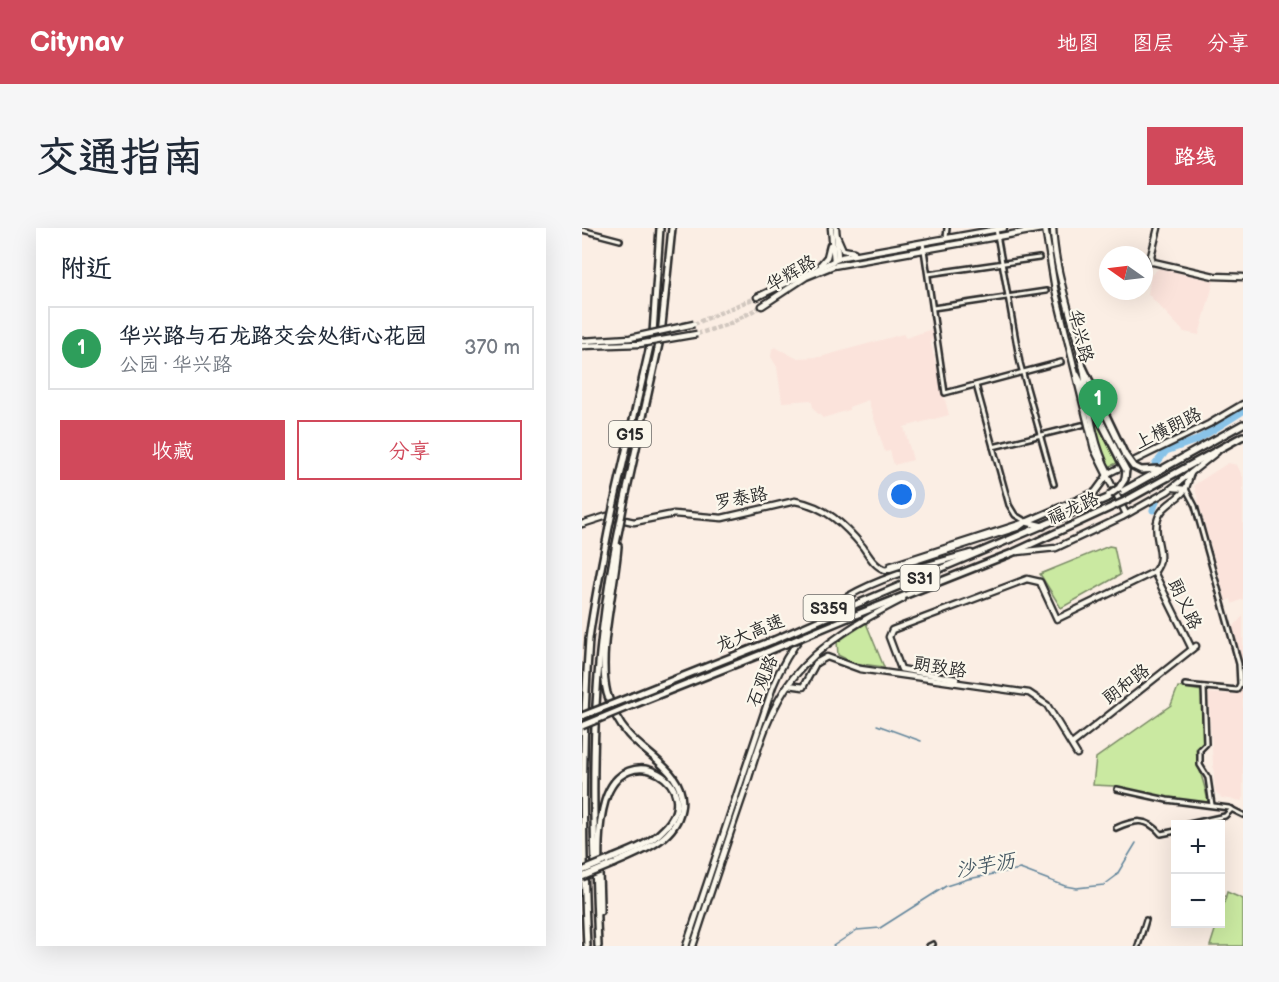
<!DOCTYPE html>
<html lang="zh">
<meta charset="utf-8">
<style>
:root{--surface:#fff;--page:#f6f6f7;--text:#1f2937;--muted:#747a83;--line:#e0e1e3;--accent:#d1495b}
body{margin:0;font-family:"Balsamiq Sans","LXGW WenKai TC",sans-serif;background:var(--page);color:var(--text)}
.controls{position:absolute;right:18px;bottom:18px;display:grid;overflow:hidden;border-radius:0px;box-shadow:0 6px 24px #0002}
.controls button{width:54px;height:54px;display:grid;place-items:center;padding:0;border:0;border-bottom:2px solid var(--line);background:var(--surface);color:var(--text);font:30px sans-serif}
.compass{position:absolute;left:517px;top:18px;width:54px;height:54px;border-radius:50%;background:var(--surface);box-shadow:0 6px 24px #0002;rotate:284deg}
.you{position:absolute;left:320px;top:267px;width:21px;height:21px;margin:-15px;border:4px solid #fff;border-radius:50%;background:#1a73e8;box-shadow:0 0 0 9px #1a73e833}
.badge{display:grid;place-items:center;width:39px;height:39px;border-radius:50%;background:var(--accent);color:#fff;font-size:20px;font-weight:700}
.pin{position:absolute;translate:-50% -50px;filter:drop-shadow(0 2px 3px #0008)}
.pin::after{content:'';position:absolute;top:32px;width:21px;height:18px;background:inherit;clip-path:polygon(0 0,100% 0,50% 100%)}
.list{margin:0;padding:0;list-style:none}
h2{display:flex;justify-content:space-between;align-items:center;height:78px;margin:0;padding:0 24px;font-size:26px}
h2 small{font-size:20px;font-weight:400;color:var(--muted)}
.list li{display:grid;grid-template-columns:39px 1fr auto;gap:18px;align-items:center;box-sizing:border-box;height:84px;margin:0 12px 12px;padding:0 12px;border:2px solid var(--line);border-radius:0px}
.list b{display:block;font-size:22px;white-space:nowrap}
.list p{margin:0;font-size:20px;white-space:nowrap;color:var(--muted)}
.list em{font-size:20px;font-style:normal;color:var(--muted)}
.actions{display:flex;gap:12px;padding:18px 24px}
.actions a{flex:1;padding:14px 0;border:2px solid var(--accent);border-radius:0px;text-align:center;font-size:21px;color:var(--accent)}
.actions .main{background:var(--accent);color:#fff}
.map{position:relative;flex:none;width:661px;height:718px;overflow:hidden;border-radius:0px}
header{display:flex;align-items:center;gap:36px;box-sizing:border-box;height:84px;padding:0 30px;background:var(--accent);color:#fff}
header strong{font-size:28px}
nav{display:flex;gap:33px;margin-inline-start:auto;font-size:21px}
.intro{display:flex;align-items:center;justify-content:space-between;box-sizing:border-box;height:144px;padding:0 36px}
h1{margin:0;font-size:42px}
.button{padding:15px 27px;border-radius:0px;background:var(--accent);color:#fff;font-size:21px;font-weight:700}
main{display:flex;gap:36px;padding:0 36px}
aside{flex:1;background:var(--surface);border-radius:0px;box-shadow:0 6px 24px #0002}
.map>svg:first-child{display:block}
</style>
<header>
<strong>Citynav</strong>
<nav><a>地图</a><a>图层</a><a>分享</a></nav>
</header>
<div class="intro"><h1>交通指南</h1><a class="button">路线</a></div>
<main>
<aside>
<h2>附近<small></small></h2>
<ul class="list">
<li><span class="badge" style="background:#2e9e5b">1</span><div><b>华兴路与石龙路交会处街心花园</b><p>公园 · 华兴路</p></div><em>370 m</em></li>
</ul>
<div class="actions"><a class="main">收藏</a><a>分享</a></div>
</aside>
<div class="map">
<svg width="661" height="718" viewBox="0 0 661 718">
<rect width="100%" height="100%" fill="#fbeee4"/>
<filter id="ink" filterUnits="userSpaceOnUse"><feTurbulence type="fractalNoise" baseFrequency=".0167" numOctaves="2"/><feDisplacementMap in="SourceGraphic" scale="12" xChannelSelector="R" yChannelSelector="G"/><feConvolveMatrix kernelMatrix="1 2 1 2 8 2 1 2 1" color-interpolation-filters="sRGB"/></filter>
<g filter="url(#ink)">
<g fill="#fbe3db">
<path d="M577,40L632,53L617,107L602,104L566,66L569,47Z"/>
<path d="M347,102L351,103L354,111L348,113L367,187L322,199L331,232L312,237L308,223L303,224L286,172L267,179V182L241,190L232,182L229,172L200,174L195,139L189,129L190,121L193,119L214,130L238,129L321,106L324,110Z"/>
<path d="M646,235L655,237L661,249V371L650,376L649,371L644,373L612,257Z"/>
<path d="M661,388V573L640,570L633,563L626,465L651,466L659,462L660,438L651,399Z"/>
</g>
<g fill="#cae9a1" stroke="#7a8a66" stroke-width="1.5">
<path d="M509,185H510L535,235L528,238L523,232Z"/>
<path d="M527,318L532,319L538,347L479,380L458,346Z"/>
<path d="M284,395L302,439L272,435L256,427L255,414Z"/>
<path d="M596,459L620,463L621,515L614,521C615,540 623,555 626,574L585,571L532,558L511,557L514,530L589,477Z"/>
<path d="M645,664L661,671V718H628L635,696H638L639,686Z"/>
</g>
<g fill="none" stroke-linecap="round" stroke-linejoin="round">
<g stroke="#63869c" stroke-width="1.5">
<path d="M295,497L339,513"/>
<path d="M251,718L275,702L298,700L364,658L386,651L438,641L483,658L494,660L522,657L534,648L554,615"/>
</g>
<g stroke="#89c3e8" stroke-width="7">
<path d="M573,237L584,223L615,212L661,183"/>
<path d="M571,282L574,274"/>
</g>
<g stroke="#d1c7bf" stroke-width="4.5" stroke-dasharray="4.5 2" stroke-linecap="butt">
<path d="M112,96L175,69"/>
<path d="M115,106L147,96L180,78"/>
</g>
<defs>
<g id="street">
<path d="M414,1L438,135L472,256"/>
<path d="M0,2L38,12"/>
<path d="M364,10L365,0"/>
<path d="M341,15L363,165L479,134"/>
<path d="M346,46L457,30"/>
<path d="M351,80L464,63"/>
<path d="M394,157L427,277L433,287L443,293"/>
<path d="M411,219L500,197"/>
<path d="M603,457L655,462L658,456L657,436L613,278L604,261"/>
<path d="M622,459L624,516L618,522V537L626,550L630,577"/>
<path d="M535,561L585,572L647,580L661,587"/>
<path d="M607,596L643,588L650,581"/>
<path d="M534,600C552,592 565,589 579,606L594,603"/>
<path d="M347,718L351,716"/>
<path d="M556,718L564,692"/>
</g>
<g id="secondary">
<path d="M249,0L252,32"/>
<path d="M254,0L256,31"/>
<path d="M576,0L569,28L571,34L632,48L661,49"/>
<path d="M254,6L261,22L272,24"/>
<path d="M239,36L245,29L248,17"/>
<path d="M175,69L260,29L422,0"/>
<path d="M180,78L224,49L251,38L465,0"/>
<path d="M527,245L627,196L661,176"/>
<path d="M0,296L25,288L52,294L92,286L140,290L213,273C243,278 263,297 281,319C287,328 293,339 304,342L437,299L444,294"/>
<path d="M308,338L444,294L513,264L524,249"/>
<path d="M572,344L610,421"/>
<path d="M374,451L319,441L307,409L310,402L445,351L458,354L475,391L572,344C586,327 571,313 575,294C578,278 593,274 602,263C606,258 606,251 609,245"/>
<path d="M206,457L221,459L234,435L245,429L278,441L447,465L465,477L495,526"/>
<path d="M490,516L614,418"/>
</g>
<g id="primary">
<path d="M463,0L473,61L512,221L544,286"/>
<path d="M471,0C473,48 492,92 501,139C507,175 509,212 527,245L524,249"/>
<path d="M592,260L604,261"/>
<path d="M435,324L474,320L540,289L586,263L635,224"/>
<path d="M104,718L191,458C229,364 300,350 389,325"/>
<path d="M111,718C128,666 145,614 163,562C175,524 186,482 211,450C240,414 280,392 321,371"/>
</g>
<g id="highway">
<path d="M501,139L543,227"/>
<path d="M495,147L538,231"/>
<path d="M551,238L559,242L576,241"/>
<path d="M537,260L543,251L544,242"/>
<path d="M539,264L661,196"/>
<path d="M543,273L661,208"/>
<path d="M32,275L71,105L78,0"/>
<path d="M42,275L79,107L90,0"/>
<path d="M444,294L461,298"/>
<path d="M263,381L528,269"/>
<path d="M266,390L430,325L532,278"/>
<path d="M51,468L192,412"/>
<path d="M51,477L187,423"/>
<path d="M31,636C57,624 93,613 99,581C106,546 65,528 46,506C36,495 29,479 25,465C15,425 33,361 36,318"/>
<path d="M18,683C18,649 13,607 23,573C43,506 126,558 82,601C68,616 49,623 31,630"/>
<path d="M5,718C0,617 0,512 7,411C12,374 20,336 27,299"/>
<path d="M16,718C10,571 6,446 37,301"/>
</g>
</defs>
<use href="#street" stroke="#2b2b2b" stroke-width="8"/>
<use href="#secondary" stroke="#2b2b2b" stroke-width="9"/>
<use href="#primary" stroke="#2b2b2b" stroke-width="9"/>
<use href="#highway" stroke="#2b2b2b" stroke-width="10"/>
<use href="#street" stroke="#fbf7ec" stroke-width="3"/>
<use href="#secondary" stroke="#fbf7ec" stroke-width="4.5"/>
<use href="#primary" stroke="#fbf7ec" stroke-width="4.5"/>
<use href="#highway" stroke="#fbf7ec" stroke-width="5"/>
<defs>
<g id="secondary-bridge">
<path d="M0,113L48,110L112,96"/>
<path d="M0,118L57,116L115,106"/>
</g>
<g id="highway-bridge">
<path d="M543,227L551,238"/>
<path d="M538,231L544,242"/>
<path d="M527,267L537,260"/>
<path d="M532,278L543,273"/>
<path d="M27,299L32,275"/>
<path d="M37,301L42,275"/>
<path d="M192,412L263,381"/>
<path d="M187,423L266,390"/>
<path d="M0,488L51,468"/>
<path d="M0,498L51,477"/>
<path d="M0,643L31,630"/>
<path d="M0,649L31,636"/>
</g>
</defs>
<use href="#secondary-bridge" stroke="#2b2b2b" stroke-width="9" stroke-linecap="butt"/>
<use href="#highway-bridge" stroke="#2b2b2b" stroke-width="10" stroke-linecap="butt"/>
<use href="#secondary-bridge" stroke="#fbf7ec" stroke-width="4.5"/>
<use href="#highway-bridge" stroke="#fbf7ec" stroke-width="5"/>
</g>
</g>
<g text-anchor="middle" stroke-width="4.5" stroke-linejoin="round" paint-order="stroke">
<g fill="#fbf7ec" stroke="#696865" stroke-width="1.5">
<rect x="27" y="193" width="42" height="26" rx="4.5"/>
<rect x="318.5" y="337" width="39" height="26" rx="4.5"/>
<rect x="221.5" y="367" width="51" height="26" rx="4.5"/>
</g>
<g font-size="16" font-weight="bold" fill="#2b2b2b">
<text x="48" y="212">G15</text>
<text x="338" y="356">S31</text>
<text x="247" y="386">S359</text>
</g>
<g font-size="18" fill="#2b2b2b" stroke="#fbf7ec">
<text transform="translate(209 45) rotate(-30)" y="6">华辉路</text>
<text transform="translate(499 108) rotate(76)" y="6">华兴路</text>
<text transform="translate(586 200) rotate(-26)" y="6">上横朗路</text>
<text transform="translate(159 270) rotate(-11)" y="6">罗泰路</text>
<text transform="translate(491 280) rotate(-24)" y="6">福龙路</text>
<text transform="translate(603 376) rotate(64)" y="6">朗义路</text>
<text transform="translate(168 405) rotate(-22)" y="6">龙大高速</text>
<text transform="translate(358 439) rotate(9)" y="6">朗致路</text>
<text transform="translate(180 453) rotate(-68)" y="6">石观路</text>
<text transform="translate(544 456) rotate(-38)" y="6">朗和路</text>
</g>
<g font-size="20" font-style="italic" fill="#475964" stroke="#fbf7ec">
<text transform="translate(403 637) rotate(-10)" y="7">沙芋沥</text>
</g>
</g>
</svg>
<div class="controls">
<button>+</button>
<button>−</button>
</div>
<svg class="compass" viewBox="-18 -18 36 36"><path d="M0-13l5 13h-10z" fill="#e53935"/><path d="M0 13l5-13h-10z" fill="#747a83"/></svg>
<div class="you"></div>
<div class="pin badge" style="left:516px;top:201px;background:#2e9e5b">1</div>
</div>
</main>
